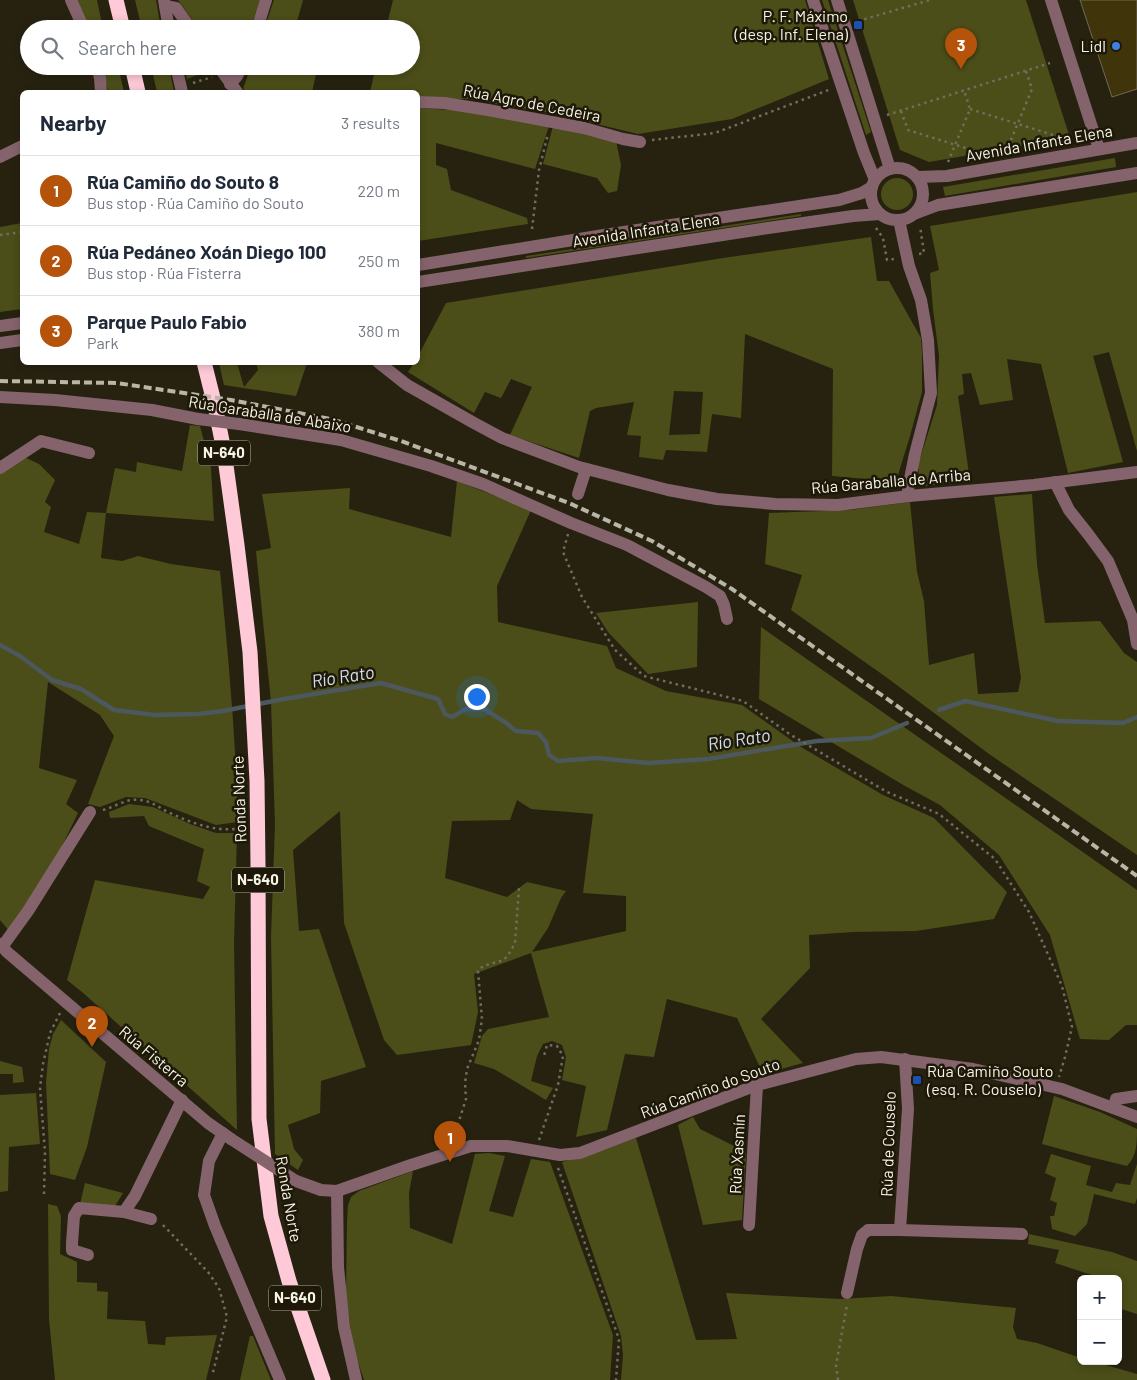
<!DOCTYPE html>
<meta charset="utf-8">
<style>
:root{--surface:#fff;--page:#f2f2f3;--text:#1f2937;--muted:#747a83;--line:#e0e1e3;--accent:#b45309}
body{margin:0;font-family:Barlow,sans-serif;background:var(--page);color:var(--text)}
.controls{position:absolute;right:15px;bottom:15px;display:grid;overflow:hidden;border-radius:8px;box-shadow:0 2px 8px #0003}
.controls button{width:45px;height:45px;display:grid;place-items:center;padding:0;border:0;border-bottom:1px solid var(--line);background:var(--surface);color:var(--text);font:25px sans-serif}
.you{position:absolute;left:476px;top:696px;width:18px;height:18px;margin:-12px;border:4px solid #fff;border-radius:50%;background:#1a73e8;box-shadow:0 0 0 8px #1a73e833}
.badge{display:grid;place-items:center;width:32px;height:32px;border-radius:50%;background:var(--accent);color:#fff;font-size:16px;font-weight:700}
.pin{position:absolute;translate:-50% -41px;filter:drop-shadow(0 1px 2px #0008)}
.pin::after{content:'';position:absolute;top:26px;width:18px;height:15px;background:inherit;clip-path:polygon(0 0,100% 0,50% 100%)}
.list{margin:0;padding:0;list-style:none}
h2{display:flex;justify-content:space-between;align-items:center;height:65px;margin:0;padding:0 20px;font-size:21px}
h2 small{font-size:16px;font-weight:400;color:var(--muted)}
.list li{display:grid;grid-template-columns:32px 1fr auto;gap:15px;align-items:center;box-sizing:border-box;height:70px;padding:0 20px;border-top:1px solid var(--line)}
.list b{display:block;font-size:19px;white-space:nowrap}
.list p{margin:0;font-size:16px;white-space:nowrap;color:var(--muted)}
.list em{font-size:16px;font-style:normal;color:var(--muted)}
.icon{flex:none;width:28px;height:28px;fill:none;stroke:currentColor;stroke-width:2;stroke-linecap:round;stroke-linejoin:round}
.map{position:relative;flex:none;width:1137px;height:1380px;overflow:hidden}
.search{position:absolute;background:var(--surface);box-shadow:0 2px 8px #0003;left:20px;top:20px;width:400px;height:55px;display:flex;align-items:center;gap:12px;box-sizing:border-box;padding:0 18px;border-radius:28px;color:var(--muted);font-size:19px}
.panel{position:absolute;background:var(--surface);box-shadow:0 2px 8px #0003;left:20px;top:90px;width:400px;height:275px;border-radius:8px}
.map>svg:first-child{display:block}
</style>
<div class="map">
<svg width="1137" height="1380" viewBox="0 0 1137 1380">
<rect width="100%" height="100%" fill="#272210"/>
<g fill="#4b4e18" fill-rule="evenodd">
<path d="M77,0H97L103,29H90L86,19Z"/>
<path d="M135,0H156L161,29H142Z"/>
<path d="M178,0H260L250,29H199Z"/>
<path d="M274,0H303L297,22L315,29H264Z"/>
<path d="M393,0H805L829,79L732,119L638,134L551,113L469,99H418V92H370L376,66H411V29H386Z"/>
<path d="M822,0H828L871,132L866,135Z"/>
<path d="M853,0H1026L1070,138L929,162L900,150Z"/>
<path d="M103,66H118L124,92H108Z"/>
<path d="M151,66H169L174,92H157Z"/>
<path d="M184,66H211L213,69L187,79Z"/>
<path d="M251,66H318L312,92H250L243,89Z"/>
<path d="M418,108L467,111L549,126L535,169L436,143V165L447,169L451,190L527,218L528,224L418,241Z"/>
<path d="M553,126L616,141L621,165L617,191L608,193L597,178L543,164Z"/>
<path d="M1115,158L1116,167L945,196L943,187Z"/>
<circle cx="897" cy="194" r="16"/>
<path d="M1137,192V451L1109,352L1093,356L1123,462L1068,473L1041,364L1007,359L1013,400L980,405L971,373L962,374L964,394L958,396L970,481L923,486L919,476L918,465L937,405L939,356L933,309L930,273L939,270L930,226Z"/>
<path d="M801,214V216L526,258V256Z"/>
<path d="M22,223V309L0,312V227Z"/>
<path d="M871,237L877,281H889L921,338L922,352V392L910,436L898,475L890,481L832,476L833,369L745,334L741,418L712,414L707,452L666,450L663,460L639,457L641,436L627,435L634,402L596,408L590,411L579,458L510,435L532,387L511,379L501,398L485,392L474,413L408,372L414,363L418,362V356L446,303L723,258ZM674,391L703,392L700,434L669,435Z"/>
<path d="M219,363H237L244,387L258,370L256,363H307L296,396L224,385Z"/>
<path d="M190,425L200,426L211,468L214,521L106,513L101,558L122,561L138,556L171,564L220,571C228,654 236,738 238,822L216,825L145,798L126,797L100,807L88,804L114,736L100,715L48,682L39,768L77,780L66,804L78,813L59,852L10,932L0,920V472L24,457L39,464L55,480L45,502L51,507L44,532L79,544L87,512L106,513L115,468L136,472L137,462L182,471Z"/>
<path d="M457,481L531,510L497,586L498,622L607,646L616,668L666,691L742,705L801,747L883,795L934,818L1007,892L994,919L916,931L853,932L809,935L810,968L761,1019L803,1063L763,1074L737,1018L667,999L654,1057L625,1054L607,1130L576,1137L586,1086L562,1080L566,1057L562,1045L552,1041L543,1044L537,1056L531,1081L553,1088L546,1100L494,1069L474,1063L482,1036L488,1029L549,1017L531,953L474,974L478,1012L471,1045L397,1055L384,1040L344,923L340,811L293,850L299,931L319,929L366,1067L321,1081L320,1113L288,1125L294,1149L303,1160L298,1170L275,1154L271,937L275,824L271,702L256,551L271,548L262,494L350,488L349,509L451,537ZM517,800L531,809L593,814L583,893L626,896V931L532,952L548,928L561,898L566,891L527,882L507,897L445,878L452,821L510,820Z"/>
<path d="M1032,494L1037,564L1045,623L1100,621L1124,653L1137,662V855L989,754L886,677L791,610L802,575L765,564L769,513L850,510L910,502L917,572L924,601L929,665L974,653L978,694L1018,692L1021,678L994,497Z"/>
<path d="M698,602L697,667L648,674L608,632L596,613Z"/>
<path d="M761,627L1137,890V1025H1126L1109,1040L1080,1039L1050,935L999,855L940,805L905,786L759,699Z"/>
<path d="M129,804L153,807L190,824L216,833H237L234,943L237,1130L82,992L67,980L95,880L203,899L210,887L197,881L204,849L149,826L144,816L110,818L109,812Z"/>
<path d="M61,1020L106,1062L87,1147L75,1180L50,1174L46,1082L49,1049L53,1034Z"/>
<path d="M0,1061L22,1067L24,1082L13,1083V1074H0Z"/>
<path d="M36,1093L40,1144L9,1147L8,1191L0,1192V1095Z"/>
<path d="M1054,1096L1100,1112L1137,1129C1137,1142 1137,1156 1127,1166L1086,1156L1042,1144Z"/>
<path d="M693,1117L700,1129L746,1152L742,1220L703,1225L678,1125Z"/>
<path d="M636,1138L696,1340L737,1339L726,1293L841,1299L891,1296L1016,1308L1013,1327L1017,1339L1037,1343L1081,1358V1361H1092L1137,1374V1380H621L623,1355L621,1336L562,1162L590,1155Z"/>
<path d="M489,1153L505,1156L489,1211L513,1217L531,1159L550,1162L613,1335L610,1380H364L353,1347L346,1295L347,1220L348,1205L351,1197L359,1191L413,1171L409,1193L410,1228L452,1244L475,1154Z"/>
<path d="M1051,1154L1091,1166L1086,1185L1112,1192L1116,1183L1130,1185L1137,1164V1198L1135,1204L1094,1194L1087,1224L1075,1236L1052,1229L1050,1216H1054L1057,1203L1050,1200L1056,1178L1045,1173Z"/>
<path d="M85,1183L123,1193L115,1206L80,1204Z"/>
<path d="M48,1204L57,1206L61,1216L60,1254L77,1262V1282L97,1283V1291L108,1292L107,1319L145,1321L148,1344L165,1345L166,1337L217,1335L206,1380H55L49,1319Z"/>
<path d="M1029,1234L1112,1252L1137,1261V1314L1118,1308V1279H1098V1277L1055,1263L1059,1250L1028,1244Z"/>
<path d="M250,1336H253L271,1380H240Z"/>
</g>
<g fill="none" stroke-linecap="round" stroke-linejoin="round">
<g stroke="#4c575e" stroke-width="4.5">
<path d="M0,645L20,656L52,680L81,689L114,710L155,715L198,714L223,711L284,699L381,683L438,699L445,714L452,717L466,709H484L505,722L516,731L538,733L546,742L549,755L558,761L596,758L649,763L708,759L817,741L871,738L907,723"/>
<path d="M939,710L965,701L1058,721L1123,723L1137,717"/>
</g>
</g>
<path fill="#40350a" stroke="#6f6a56" d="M1080,0H1137V89L1112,97Z"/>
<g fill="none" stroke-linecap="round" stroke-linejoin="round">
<g stroke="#726d5e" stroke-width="2.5" stroke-dasharray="2.5 4" stroke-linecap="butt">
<path d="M858,21L930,0"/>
<path d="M193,83L212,77"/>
<path d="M970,109L1069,140"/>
<path d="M901,111L908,130L988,155"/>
<path d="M887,115L1050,63"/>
<path d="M652,140L715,133L831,89"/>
<path d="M1006,152L1032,89L1026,71"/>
<path d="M948,162L970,109L964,90"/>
<path d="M876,228L883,238L887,260L894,259"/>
<path d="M532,229L539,170L548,134"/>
<path d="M0,235L22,232"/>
<path d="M919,254L924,253L920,226"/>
<path d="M568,534L563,552L582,597L615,650L644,676L743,701L791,735L887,792L939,814L995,859L1029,912L1062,986L1072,1027L1065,1057L1059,1077"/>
<path d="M103,810C115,807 126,798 140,800C152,801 161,809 172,814C192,823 213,831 235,829"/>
<path d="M458,1138L457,1127L466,1099L465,1083L467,1069L479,1040L482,1019L478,971L483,966L504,960L510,952L515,943L519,888"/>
<path d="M539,1140L558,1085L563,1056L557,1046L547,1045L544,1056"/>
<path d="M558,1168L619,1339L616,1380"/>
<path d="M44,1194L45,1152L40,1088L43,1064L50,1033L60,1013"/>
<path d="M163,1225L208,1272L219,1288L227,1317L212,1376"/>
<path d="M838,1380L836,1365L847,1305"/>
</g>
<g stroke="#85636c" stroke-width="12">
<path d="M71,0L84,29"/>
<path d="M164,0L169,29"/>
<path d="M813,0L864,153L875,180"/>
<path d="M837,0L890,169"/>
<path d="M1051,0L1099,149"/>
<path d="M165,6L176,8L191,29"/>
<path d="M257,29L266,0"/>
<path d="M97,66L100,78L101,92"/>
<path d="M176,66L182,92"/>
<path d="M218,66L237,92"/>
<path d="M230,84L237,76L242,66"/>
<path d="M418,102L444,103L488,110L584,128L623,139L640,142"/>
<path d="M0,157L22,146"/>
<circle cx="897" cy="194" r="26"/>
<path d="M917,177L947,176L1137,143"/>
<path d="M914,214L938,205L1137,173"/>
<path d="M899,220L909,266L921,300L928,340L931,393L915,454L908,489L909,496"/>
<path d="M418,265L604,235L839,200L862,193L872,187"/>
<path d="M418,282L768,228L853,216L880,214"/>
<path d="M0,326L22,323"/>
<path d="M0,343L22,340"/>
<path d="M378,362L407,385L474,423L502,438L579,467L668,490L717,499L775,504L838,505L909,496L1034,485L1137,472"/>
<path d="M0,397L55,400L152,410L198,419"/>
<path d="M239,424L341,440L431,466L483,484L571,523L627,545L706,587L720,596L724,605L727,619"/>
<path d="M0,468L41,441L89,453"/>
<path d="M1055,482L1069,510L1088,534L1108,561L1133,620L1137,644"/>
<path d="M578,494L586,469"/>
<path d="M0,944L7,952L208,1123L231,1139"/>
<path d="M2,947L28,911L90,812"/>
<path d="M905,1059L908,1109L900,1230L1022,1234"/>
<path d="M1114,1108L1116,1099L1137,1096"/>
<path d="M223,1133L209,1161L204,1195L215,1226L280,1380"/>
<path d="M296,1181L321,1190L337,1191L411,1165L471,1146H507L560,1155L580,1153L757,1085L856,1059L881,1057L973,1069L1062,1089L1137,1117"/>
<path d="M337,1191L338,1267L344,1327L356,1380"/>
<path d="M124,1212L151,1219"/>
<path d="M749,1225L757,1085"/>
<path d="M88,1255L72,1250V1243L74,1216L79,1208L124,1212L135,1196L182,1100"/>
<path d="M847,1293L857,1249L862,1235L868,1230H900"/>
</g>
<g stroke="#fecad8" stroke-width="15">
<path d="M116,0L123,29"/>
<path d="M132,66L138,92"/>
<path d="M204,362L215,406L224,451L237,545L250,652L257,781L258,865L259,1119L271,1216L289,1281L323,1380"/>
</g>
<path stroke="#b9b5a7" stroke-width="4" stroke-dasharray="8 4" stroke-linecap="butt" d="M0,381L117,383L231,400L331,419L401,441L569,503L652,541L732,589L1137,876"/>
<g stroke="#85636c" stroke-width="12">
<path d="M198,419L239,424"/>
<path d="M231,1139L296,1181"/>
</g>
</g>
<g fill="#1a4fb4" stroke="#1d1807" stroke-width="2">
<rect x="853" y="20" width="10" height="10" rx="2.5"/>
<rect x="912" y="1075" width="10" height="10" rx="2.5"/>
</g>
<circle fill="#3f7fe0" stroke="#1d1807" stroke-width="2" cx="1116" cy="46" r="5"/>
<g text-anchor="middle" stroke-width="5" stroke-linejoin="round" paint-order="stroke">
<g fill="#1d1807" stroke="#b5b1a4" stroke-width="1">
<rect x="198" y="440.5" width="52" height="25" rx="4"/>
<rect x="232" y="867.5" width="52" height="25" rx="4"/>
<rect x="269" y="1285.5" width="52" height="25" rx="4"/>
</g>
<g font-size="15" font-weight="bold" fill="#f6f3e7">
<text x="224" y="458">N-640</text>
<text x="258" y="885">N-640</text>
<text x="295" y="1303">N-640</text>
</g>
<g font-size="16" fill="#f6f3e7" stroke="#1d1807" text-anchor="end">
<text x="848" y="22">P. F. Máximo<tspan x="848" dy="18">(desp. Inf. Elena)</tspan></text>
<text x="1106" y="52">Lidl</text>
<text x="927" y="1077" text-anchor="start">Rúa Camiño Souto<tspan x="927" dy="18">(esq. R. Couselo)</tspan></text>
</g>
<g font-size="16" fill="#f6f3e7" stroke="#1d1807">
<text transform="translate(532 103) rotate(11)" y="6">Rúa Agro de Cedeira</text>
<text transform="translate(1039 143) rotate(-10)" y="6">Avenida Infanta Elena</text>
<text transform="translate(646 230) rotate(-9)" y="6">Avenida Infanta Elena</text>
<text transform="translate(270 414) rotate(9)" y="6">Rúa Garaballa de Abaixo</text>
<text transform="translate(891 481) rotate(-5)" y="6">Rúa Garaballa de Arriba</text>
<text transform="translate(239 799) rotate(-92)" y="6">Ronda Norte</text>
<text transform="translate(154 1056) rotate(40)" y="6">Rúa Fisterra</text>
<text transform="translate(710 1088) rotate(-20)" y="6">Rúa Camiño do Souto</text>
<text transform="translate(888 1144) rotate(-88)" y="6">Rúa de Couselo</text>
<text transform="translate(737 1154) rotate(-87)" y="6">Rúa Xasmín</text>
<text transform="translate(289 1199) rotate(80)" y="6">Ronda Norte</text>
</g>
<g font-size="18" font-style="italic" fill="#d1e0ef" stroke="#1d1807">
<text transform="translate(343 677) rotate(-9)" y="6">Río Rato</text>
<text transform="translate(739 740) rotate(-9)" y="6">Río Rato</text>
</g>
</g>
</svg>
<div class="controls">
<button>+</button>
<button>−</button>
</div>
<div class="you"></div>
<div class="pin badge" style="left:450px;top:1162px">1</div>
<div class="pin badge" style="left:92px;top:1047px">2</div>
<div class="pin badge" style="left:961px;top:69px">3</div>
<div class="search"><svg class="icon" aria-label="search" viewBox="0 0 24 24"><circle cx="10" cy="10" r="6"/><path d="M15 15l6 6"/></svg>Search here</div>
<section class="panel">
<h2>Nearby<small>3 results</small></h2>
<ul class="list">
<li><span class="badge">1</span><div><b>Rúa Camiño do Souto 8</b><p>Bus stop · Rúa Camiño do Souto</p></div><em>220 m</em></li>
<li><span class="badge">2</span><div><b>Rúa Pedáneo Xoán Diego 100</b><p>Bus stop · Rúa Fisterra</p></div><em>250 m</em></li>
<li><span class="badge">3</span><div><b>Parque Paulo Fabio</b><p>Park</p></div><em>380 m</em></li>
</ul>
</section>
</div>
